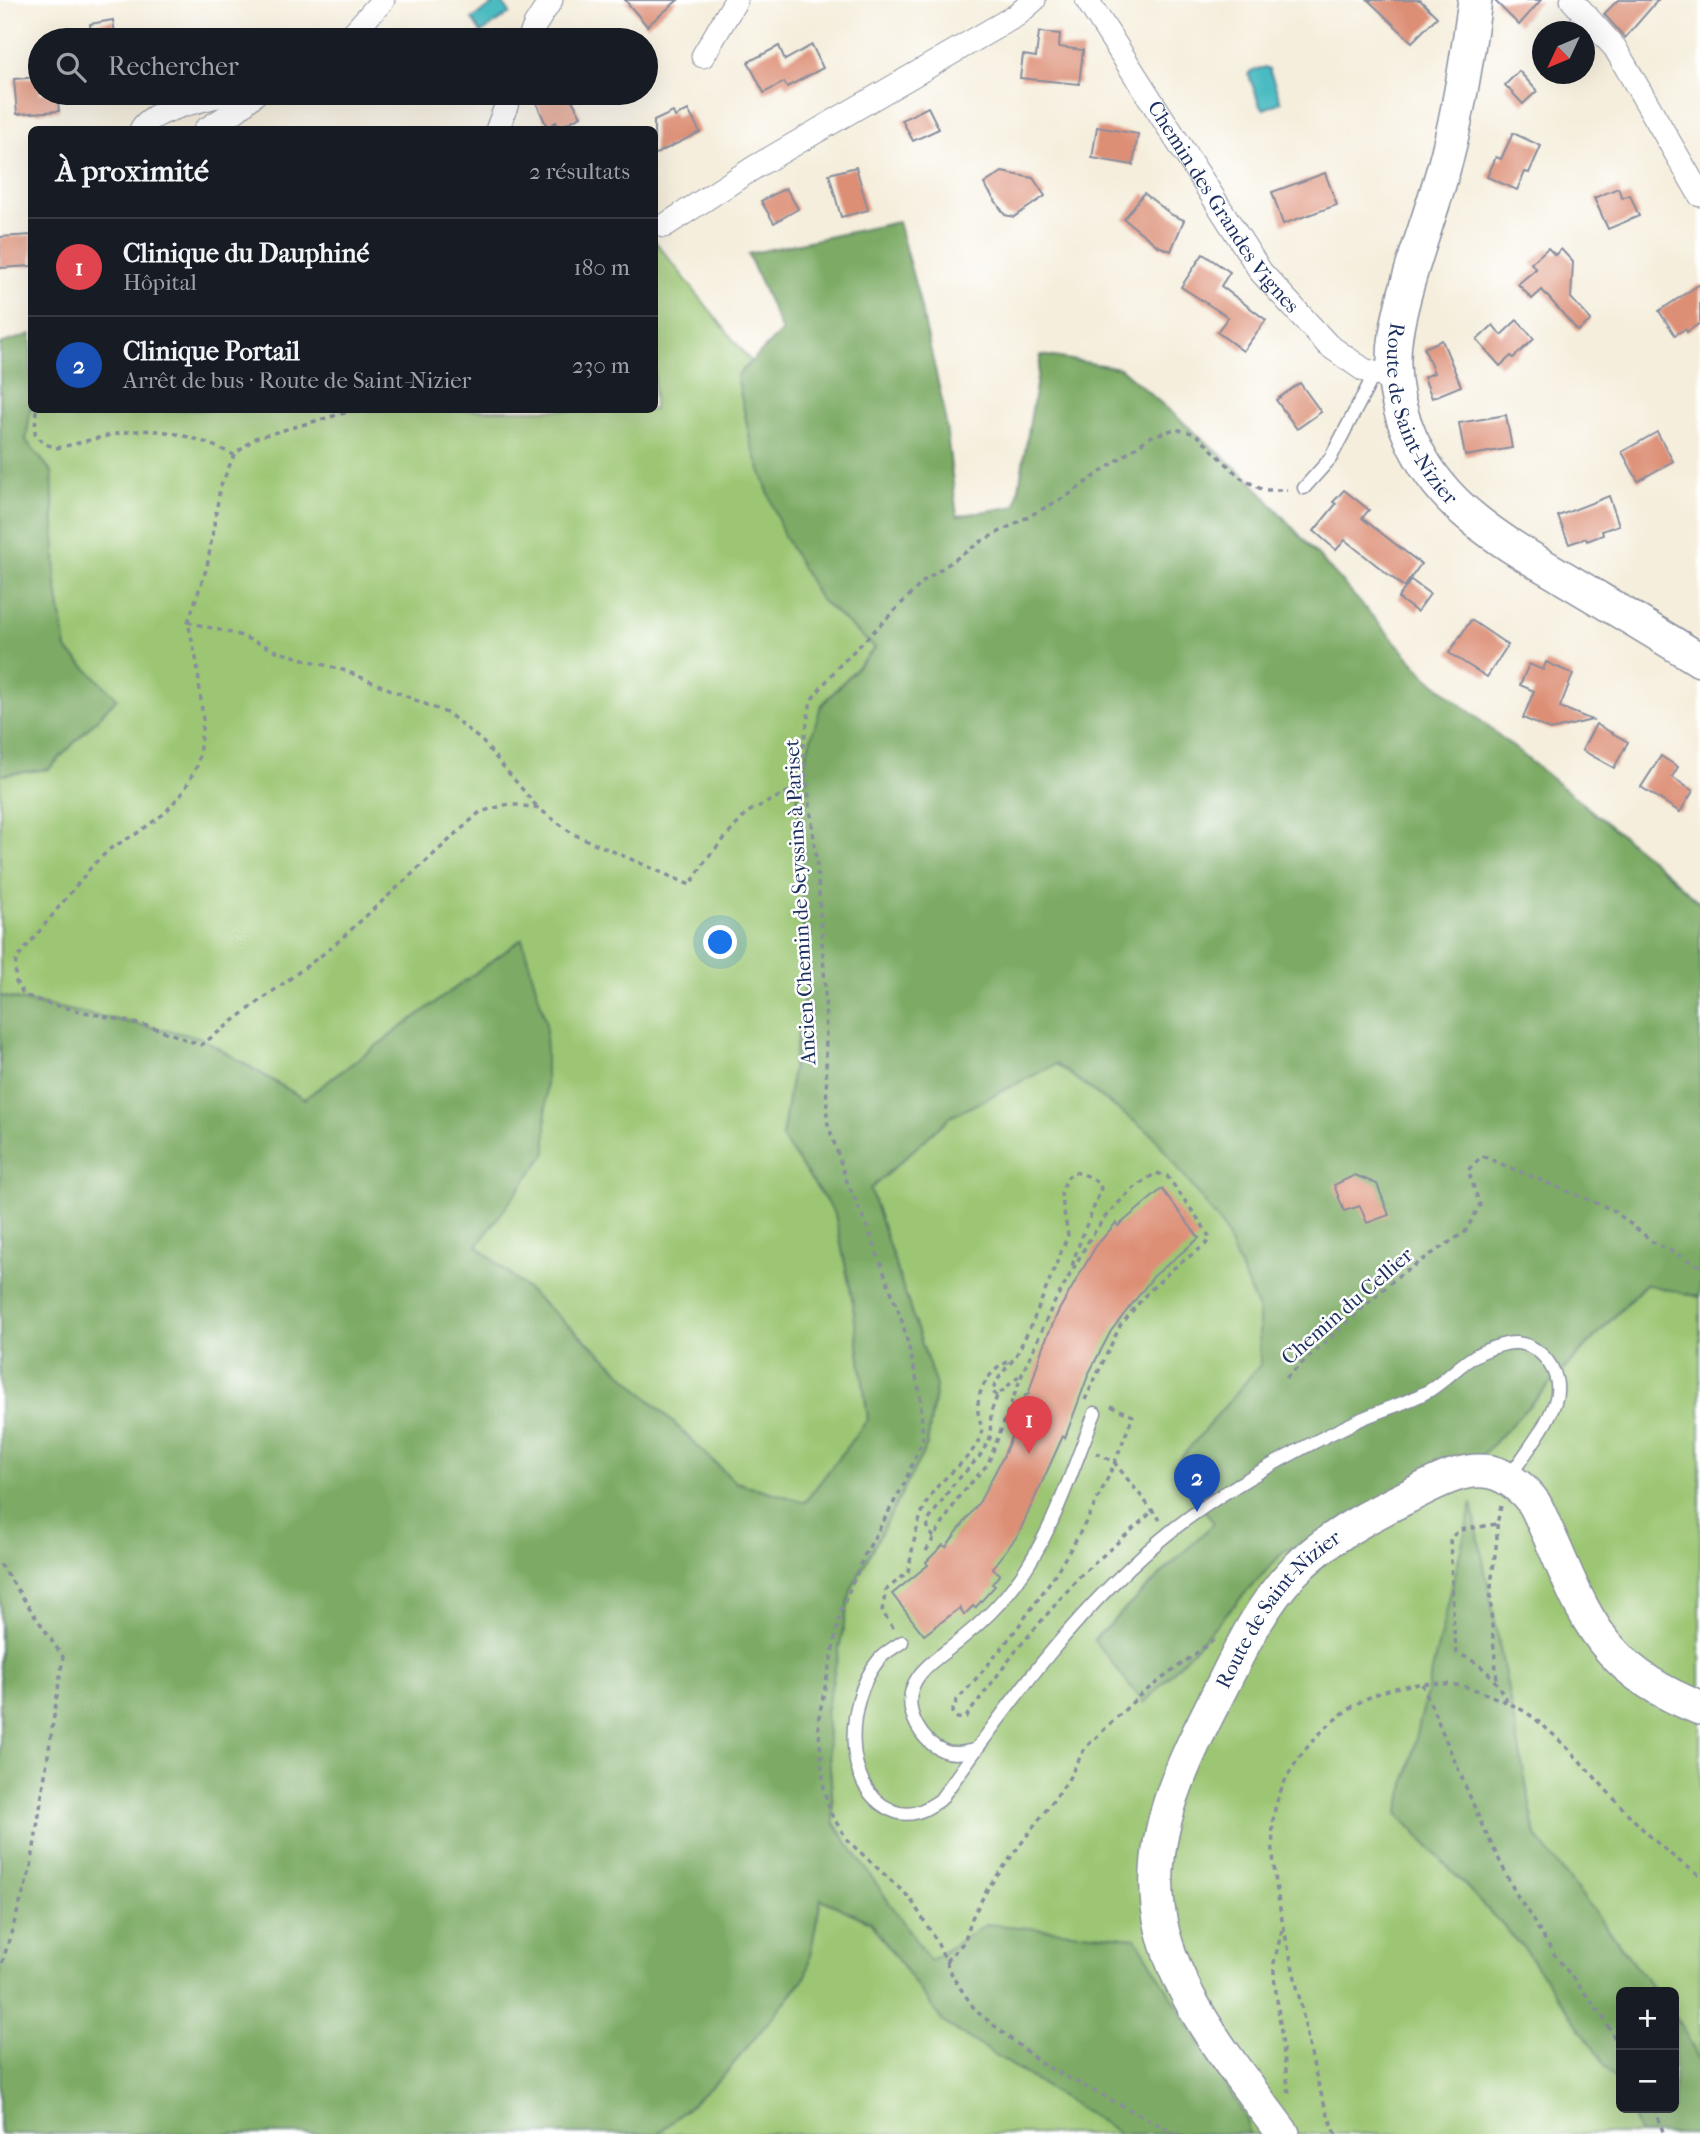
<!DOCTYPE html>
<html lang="fr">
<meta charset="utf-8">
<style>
:root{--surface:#171b24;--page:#242831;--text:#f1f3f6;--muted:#9ea1a6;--line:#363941;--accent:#1f6fb2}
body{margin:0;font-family:"IM FELL French Canon",serif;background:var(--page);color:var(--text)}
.controls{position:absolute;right:21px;bottom:21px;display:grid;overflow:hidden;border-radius:10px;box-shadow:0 7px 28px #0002}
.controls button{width:63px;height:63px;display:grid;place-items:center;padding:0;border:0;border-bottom:2px solid var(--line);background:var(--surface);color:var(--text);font:35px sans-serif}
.compass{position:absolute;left:1532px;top:21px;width:63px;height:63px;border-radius:50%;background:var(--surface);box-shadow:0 7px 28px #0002;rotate:226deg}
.you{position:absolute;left:721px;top:943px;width:24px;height:24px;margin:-18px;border:5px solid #fff;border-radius:50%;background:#1a73e8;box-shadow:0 0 0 10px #1a73e833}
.badge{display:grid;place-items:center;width:46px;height:46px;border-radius:50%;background:var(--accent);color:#fff;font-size:23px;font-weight:700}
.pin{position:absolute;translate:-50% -58px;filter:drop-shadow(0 2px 4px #0008)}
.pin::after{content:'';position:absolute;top:37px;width:24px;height:21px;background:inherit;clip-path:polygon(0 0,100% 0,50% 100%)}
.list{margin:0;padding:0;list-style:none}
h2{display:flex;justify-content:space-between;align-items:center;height:91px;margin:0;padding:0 28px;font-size:30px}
h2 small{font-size:23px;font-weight:400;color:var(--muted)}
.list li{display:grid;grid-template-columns:46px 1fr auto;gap:21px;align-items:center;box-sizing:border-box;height:98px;padding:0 28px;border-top:2px solid var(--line)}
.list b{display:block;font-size:26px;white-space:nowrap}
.list p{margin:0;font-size:23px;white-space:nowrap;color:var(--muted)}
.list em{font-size:23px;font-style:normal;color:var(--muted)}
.icon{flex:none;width:38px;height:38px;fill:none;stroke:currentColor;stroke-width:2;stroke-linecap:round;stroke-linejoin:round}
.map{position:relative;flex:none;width:1700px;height:2134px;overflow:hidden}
.search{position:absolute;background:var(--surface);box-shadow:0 7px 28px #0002;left:28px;top:28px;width:630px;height:77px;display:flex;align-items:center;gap:18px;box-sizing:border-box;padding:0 24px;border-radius:38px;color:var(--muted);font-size:26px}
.panel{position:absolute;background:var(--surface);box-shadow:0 7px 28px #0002;left:28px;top:126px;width:630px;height:287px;border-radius:10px}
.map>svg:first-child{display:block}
</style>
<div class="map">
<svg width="1700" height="2134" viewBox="0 0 1700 2134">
<rect width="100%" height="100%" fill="#fff"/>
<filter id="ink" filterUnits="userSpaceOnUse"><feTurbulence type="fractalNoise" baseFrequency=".0143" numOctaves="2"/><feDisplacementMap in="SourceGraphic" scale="14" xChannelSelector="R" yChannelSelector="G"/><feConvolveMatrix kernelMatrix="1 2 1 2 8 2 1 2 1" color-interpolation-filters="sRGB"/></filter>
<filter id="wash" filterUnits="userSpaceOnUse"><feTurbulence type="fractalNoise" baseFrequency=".00686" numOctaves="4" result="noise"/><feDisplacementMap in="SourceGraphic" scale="28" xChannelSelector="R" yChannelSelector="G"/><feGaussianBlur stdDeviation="1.57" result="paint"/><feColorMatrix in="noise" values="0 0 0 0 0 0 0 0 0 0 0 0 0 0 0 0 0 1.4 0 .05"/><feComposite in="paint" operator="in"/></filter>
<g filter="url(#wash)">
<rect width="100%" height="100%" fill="#f5eedc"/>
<g fill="#9cc673" stroke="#5c7a68" stroke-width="2">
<path d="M655,241L751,362L737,376L751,444L819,598L875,648L821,706L797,785L806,982L782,1138L835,1214L852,1298L868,1419L805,1502L735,1482L606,1358L477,1246L546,1152L522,939L304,1099L199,1037L0,996V775L49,769L117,698L66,649L56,583L52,472L26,441L31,404L32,410H654Z"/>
<path d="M1056,1064L1153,1135L1223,1227L1259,1312L1260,1365L1173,1467L1214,1523L1094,1639L1144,1703L1284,1551L1462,1476L1646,1284L1700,1297V2062L1682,2027L1674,2016V1992H1656L1536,1836L1472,1505L1398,1814L1523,1947L1619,2082L1621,2088V2108H1630L1640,2134H1249L1247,2120L986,1924L930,1961L834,1823L826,1712L851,1590L927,1445L936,1386L870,1189L950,1117Z"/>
<path d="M821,1899L870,1922L943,2022L1121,2134H658L725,2074L806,1976Z"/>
</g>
<g fill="#7dab65" stroke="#4c6d62" stroke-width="2">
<path d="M898,222L918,295L944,409L957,516L1016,506L1041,355L1120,368L1248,478L1427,677L1647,856L1700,903V1297L1645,1284L1462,1476L1284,1551L1144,1703L1094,1640L1214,1523L1173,1467L1260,1365L1259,1312L1223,1227L1153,1135L1056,1064L950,1117L870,1189L936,1386L927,1445L851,1590L826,1712L834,1823L930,1961L986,1924L1136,1938L1247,2120L1249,2134H1121L943,2022L870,1922L821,1899L806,1976L725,2074L658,2134H0V996L199,1037L304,1099L522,939L546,1022V1153L477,1246L606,1358L735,1482L805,1502L868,1419L852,1298L835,1214L782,1138L806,982L797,785L821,706L875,648L819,598L783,534L751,444L737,376L782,331L748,254Z"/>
<path d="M31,334V404L26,441L52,472L56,583L66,649L117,698L49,769L0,775V344Z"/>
<path d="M1472,1503L1536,1836L1656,1992H1621V2088L1523,1947L1398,1814Z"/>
<path d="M1674,2016L1682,2027L1700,2062V2134H1640L1630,2108H1674Z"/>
</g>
<g fill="#4cbbc2" stroke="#347590" stroke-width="2">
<path d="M500,0L510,13L481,33L472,19Z"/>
<path d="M1265,67L1269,69L1281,102L1264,109L1260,106L1249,75L1251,71Z"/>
</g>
<g id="blocks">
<g fill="#dd8f76">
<path d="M625,0H678L647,26Z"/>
<path d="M1368,0H1420L1437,17L1412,42Z"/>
<path d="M1494,0H1541L1519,25Z"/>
<path d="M1618,0H1658L1625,38L1604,14Z"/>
<path d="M113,20L116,40H92L90,24Z"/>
<path d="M1039,32L1060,34L1059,47L1083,50L1079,84L1020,78L1023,55L1036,57Z"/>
<path d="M812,45L823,68L787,87L784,82L764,93L748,62L779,46L785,60Z"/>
<path d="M1519,71L1537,91L1523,104L1505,85Z"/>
<path d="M40,77V93H57L59,111L17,114L14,79Z"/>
<path d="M532,93H568L581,116L559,128L556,122L547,127Z"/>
<path d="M928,107L939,129L913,141L902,120Z"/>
<path d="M688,110L700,132L654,155V121L673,112L675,117Z"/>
<path d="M1097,127L1138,134L1133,165L1092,158Z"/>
<path d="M1513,133L1541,146L1529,173L1525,172L1517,190L1487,177L1496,157L1501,159Z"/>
<path d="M856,167L868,210L841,217L829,174Z"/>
<path d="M1002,172L1033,178L1045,196L1014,217L1005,215L984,184Z"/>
<path d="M1325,173L1337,205L1283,224L1272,192Z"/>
<path d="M786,188L798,209L774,223L761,201Z"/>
<path d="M1618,188L1622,198L1630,195L1639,216L1608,229L1594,198Z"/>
<path d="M1144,193L1172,215L1184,220L1171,251L1158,246L1124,219Z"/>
<path d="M32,235V266L0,268V237Z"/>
<path d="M1548,248L1555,255L1561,249L1573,262L1571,298L1591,320L1578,331L1542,290L1532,299L1518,284L1536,269L1531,263Z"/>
<path d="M1203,254L1230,272L1221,286L1266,320L1243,351L1217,332L1228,317L1181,287Z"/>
<path d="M1700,284V323L1687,332L1685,329L1675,335L1659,311Z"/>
<path d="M1517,320L1534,339L1513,358L1511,356L1500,366L1477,340L1493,325L1501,335Z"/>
<path d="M1442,340L1461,386L1432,398L1424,377L1434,373L1424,348Z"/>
<path d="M1300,383L1321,412L1297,429L1276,400Z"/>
<path d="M1506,415L1512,448L1465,456L1459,423Z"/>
<path d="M1657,432L1673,461L1638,481L1622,452Z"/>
<path d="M1344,490L1369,510L1362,518L1421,564L1404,587L1345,540L1336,550L1314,531L1336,504L1333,502Z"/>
<path d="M1609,496L1619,525L1602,531L1603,535L1587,541L1586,538L1569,544L1558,516Z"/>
<path d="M1411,580L1430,594L1417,612L1398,598Z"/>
<path d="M1471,620L1508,645L1487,677L1449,653Z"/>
<path d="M1546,662L1573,674L1560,707L1592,720L1551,730L1523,718L1534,691L1520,685L1529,664L1543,670Z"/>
<path d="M1596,724L1628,742L1614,768L1582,750Z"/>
<path d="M1661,756L1678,767L1672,777L1693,791L1680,812L1641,787Z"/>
<path d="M1355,1175L1377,1184L1389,1215L1367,1223L1360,1206L1344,1211L1334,1185Z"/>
<path d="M1162,1189L1199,1238L1154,1276L1111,1331L1089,1373L1065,1438L1063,1436L1018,1535L992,1568L1000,1574L992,1584L995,1586L975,1608L973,1606L964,1615L960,1608L924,1635L892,1594L928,1565L926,1562L943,1545L946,1547L980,1501L1003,1457L1019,1418L1016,1417L1026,1394L1028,1395L1043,1346L1059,1310L1096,1246L1116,1223L1118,1226Z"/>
</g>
</g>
</g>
<g filter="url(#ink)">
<use href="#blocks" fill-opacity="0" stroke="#888e9d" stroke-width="2"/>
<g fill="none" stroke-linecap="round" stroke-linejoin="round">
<defs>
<g id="service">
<path d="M1304,488L1330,459L1375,373"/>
<path d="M902,1642C894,1648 883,1653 877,1662C847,1700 840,1786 891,1810C909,1819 924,1811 940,1800C1010,1702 1079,1604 1175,1528C1230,1485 1294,1451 1357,1421C1381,1410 1408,1403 1430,1390C1448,1379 1462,1361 1482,1352C1491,1348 1506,1342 1517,1343C1544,1346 1564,1376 1555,1402C1546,1429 1524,1454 1508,1479"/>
<path d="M975,1750C965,1752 954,1755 944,1751C921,1742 905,1712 912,1689C919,1667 943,1655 960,1640C980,1624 1001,1604 1016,1583C1053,1534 1072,1469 1095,1413"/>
</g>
<g id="minor">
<path id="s1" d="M1087,0L1261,272L1328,345L1364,370L1394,379"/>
<path d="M1572,0L1615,48L1700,195"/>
<path d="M347,40L383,0"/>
<path d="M529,40L535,25L551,0"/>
<path d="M703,56L736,0"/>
<path d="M141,130C150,109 208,99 230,93"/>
<path d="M205,130L237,110L256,93"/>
<path d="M497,130L511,93"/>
<path d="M664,226L755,167L1017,15L1034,0"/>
</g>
<g id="secondary">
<path id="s2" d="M1475,0C1468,53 1460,105 1447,156C1432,215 1406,274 1396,334C1385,406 1419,476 1475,520C1503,543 1534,560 1564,578C1609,605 1655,632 1700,660"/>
<path id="s3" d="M1283,2134C1234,2067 1169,1992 1158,1907C1149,1827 1186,1757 1221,1688C1242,1646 1261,1606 1293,1572C1325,1539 1366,1517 1407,1497C1431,1485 1462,1466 1491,1472C1508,1476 1524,1489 1534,1503C1540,1513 1544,1525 1549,1535C1567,1574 1582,1618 1611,1650C1635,1678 1666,1695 1700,1708"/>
</g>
</defs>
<use href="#service" stroke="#888e9d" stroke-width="15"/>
<use href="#minor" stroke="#888e9d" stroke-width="25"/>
<use href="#secondary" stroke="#888e9d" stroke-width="36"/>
<g stroke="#888e9d" stroke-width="3.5" stroke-dasharray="5 5" stroke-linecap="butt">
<path d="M36,410L35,434L43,443L56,448C82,443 108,434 135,431C170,428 203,440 234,455"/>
<path d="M355,410L255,438L234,455L220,488L207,567L188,622L197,663L203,720L198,764L185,789L165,813L136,834L111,848L93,865L16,960L15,980L24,995L49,1004L152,1027L201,1045L331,948L480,812L509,804L538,808L573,834L690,885L708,857L748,812L809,781"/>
<path d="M188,622L239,635L279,652L346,671L449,714L482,741L538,808"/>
<path d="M1286,1378L1398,1276L1465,1232L1480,1205L1468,1170L1482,1156L1613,1210L1653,1242L1700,1266"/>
<path d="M997,1396L992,1391L1000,1376L1016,1356L1033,1321L1068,1235L1061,1194L1066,1179L1073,1172C1084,1174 1095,1177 1101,1188C1092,1215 1079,1239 1072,1267"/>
<path d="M1111,1406L1133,1416C1123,1441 1114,1466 1102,1490C1066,1566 1014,1638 957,1700L952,1712C955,1719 959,1719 966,1717L1018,1648L1080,1576L1154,1510"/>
<path d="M1096,1453L1114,1462L1160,1520"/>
<path d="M1501,1506L1497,1524L1460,1530L1450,1538L1454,1632L1457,1653C1484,1665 1493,1675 1507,1701"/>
<path d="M1497,1524C1498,1547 1492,1567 1491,1589C1490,1621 1495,1651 1497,1682"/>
<path d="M934,1537L929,1532L927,1523L952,1486L980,1456L990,1438L991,1412L997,1396L1023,1372"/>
<path d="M926,1551L960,1495L988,1464L1023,1372L1052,1307L1088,1242L1104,1218L1131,1190L1156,1173L1167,1176L1201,1223L1210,1238L1205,1245L1175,1267L1147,1293L1120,1326L1085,1400"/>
<path d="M0,1564L63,1657L31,1867L0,1970"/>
<path d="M893,1628L882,1611L886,1590L908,1572C914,1544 917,1510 937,1487C951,1471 971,1458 980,1438C984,1430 979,1421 978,1412C976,1390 990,1369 1010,1361"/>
<path d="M1422,1684L1482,1825L1515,1892L1554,1954L1601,2014L1621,2049"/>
<path d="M1282,1930L1274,1963V1976L1289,2095"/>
<path d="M946,1961L964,1942L972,1918L988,1888L1067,1782L1085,1748L1139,1696L1215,1639"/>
<path d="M1654,2108L1664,2134"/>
<path d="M1177,2134L1042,2064L976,2011L954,1979L936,1940L910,1898L848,1841L831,1814L824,1790L818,1721L841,1610L864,1556L904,1484L923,1439L920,1393L903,1324L869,1231L847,1182L827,1121L825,985L817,866L803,747L811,700L838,667L925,580L982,541L1067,496L1150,437L1175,429L1196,434L1241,478L1263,490H1287"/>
<path d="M1336,2134C1316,2090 1309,2043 1299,1996C1287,1940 1270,1882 1273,1823C1276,1775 1320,1725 1360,1702C1396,1682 1443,1677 1482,1692C1498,1699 1516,1705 1530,1715C1592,1762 1633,1835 1700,1875"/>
</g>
<use href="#service" stroke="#fff" stroke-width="12"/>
<use href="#minor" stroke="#fff" stroke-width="23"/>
<use href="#secondary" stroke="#fff" stroke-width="33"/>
</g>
</g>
<g text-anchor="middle" stroke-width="5" stroke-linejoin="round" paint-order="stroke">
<g font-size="21" fill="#1b2f5e" stroke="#fff">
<text dy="7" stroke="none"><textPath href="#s1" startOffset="248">Chemin des Grandes Vignes</textPath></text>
<text dy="7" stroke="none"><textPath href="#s2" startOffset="430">Route de Saint-Nizier</textPath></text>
<text transform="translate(800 902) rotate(-93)" y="7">Ancien Chemin de Seyssins à Pariset</text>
<text transform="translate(1347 1306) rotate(-41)" y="7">Chemin du Cellier</text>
<text dy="7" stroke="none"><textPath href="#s3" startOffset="592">Route de Saint-Nizier</textPath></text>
</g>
</g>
</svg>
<div class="controls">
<button>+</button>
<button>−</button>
</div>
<svg class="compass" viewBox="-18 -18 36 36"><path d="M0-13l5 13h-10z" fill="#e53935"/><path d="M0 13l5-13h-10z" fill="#9ea1a6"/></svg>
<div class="you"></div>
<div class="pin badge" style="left:1029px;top:1454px;background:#e0444e">1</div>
<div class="pin badge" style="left:1197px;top:1512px;background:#1a4fb4">2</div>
<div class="search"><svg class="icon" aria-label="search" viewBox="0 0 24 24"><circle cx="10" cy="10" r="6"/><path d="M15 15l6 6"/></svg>Rechercher</div>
<section class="panel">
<h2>À proximité<small>2 résultats</small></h2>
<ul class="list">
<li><span class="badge" style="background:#e0444e">1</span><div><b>Clinique du Dauphiné</b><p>Hôpital</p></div><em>180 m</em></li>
<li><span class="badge" style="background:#1a4fb4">2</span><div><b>Clinique Portail</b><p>Arrêt de bus · Route de Saint-Nizier</p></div><em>230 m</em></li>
</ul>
</section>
</div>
